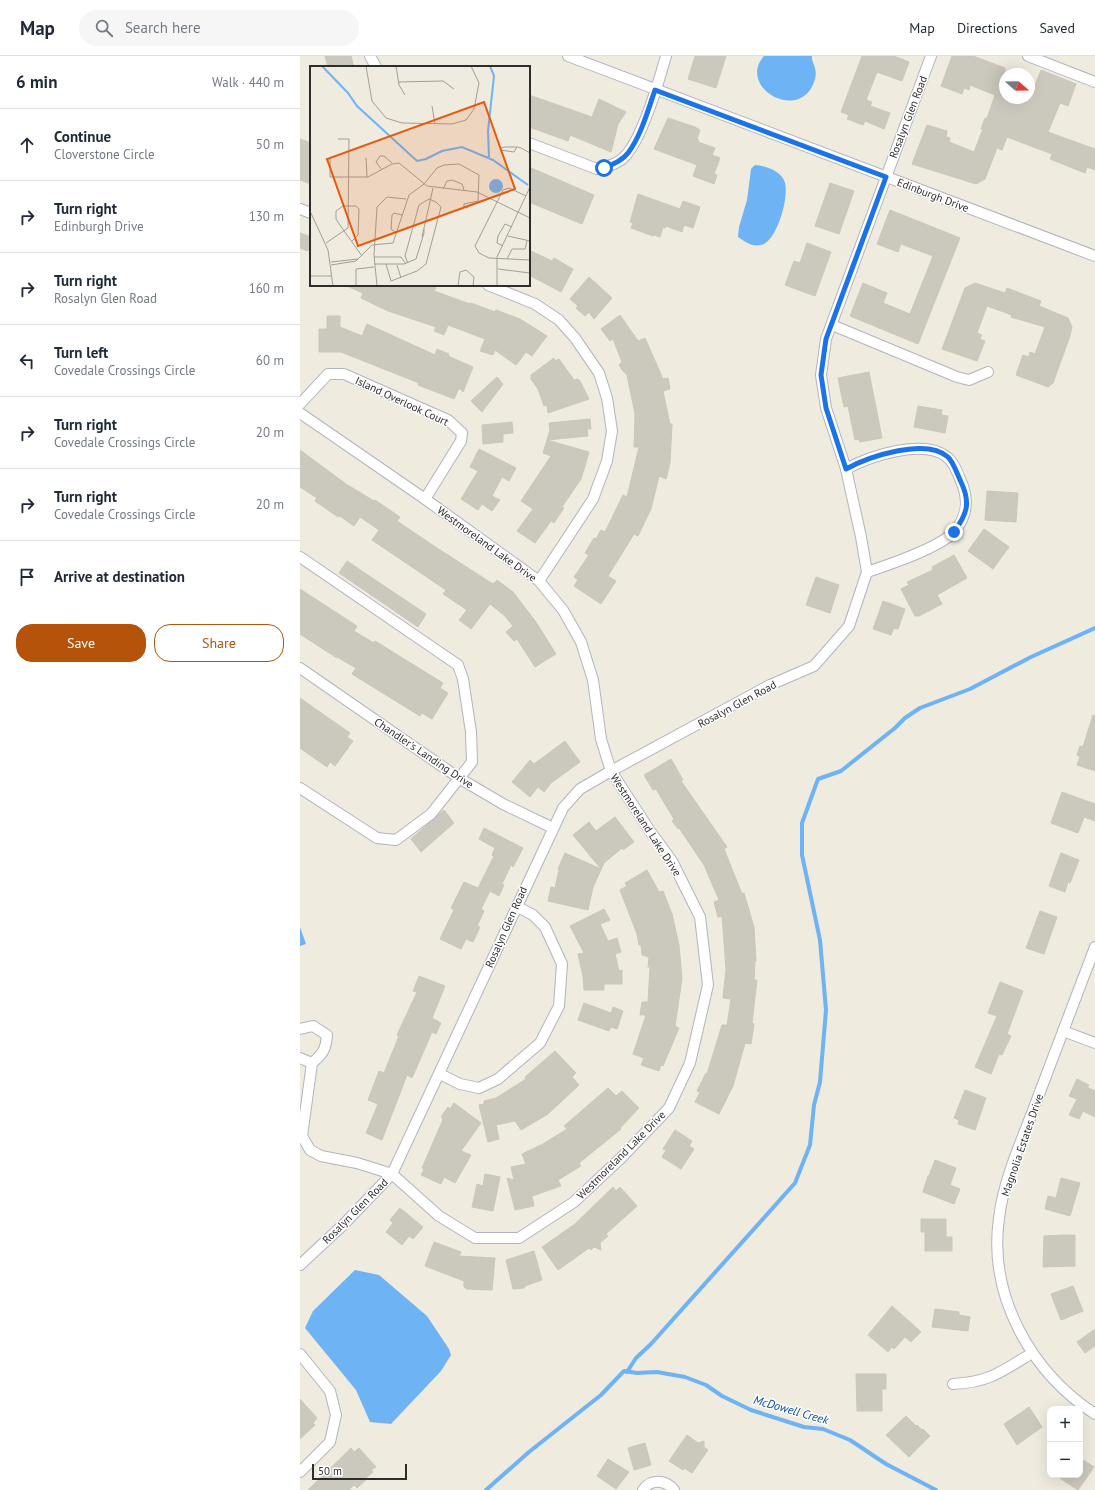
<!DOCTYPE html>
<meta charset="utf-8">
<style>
:root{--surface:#fff;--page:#f6f6f7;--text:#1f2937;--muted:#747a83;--line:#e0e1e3;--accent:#b45309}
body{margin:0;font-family:"PT Sans",sans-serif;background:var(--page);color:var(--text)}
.controls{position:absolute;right:12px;bottom:12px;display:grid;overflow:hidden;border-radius:8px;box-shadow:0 4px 16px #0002}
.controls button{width:36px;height:36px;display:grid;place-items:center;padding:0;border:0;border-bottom:1px solid var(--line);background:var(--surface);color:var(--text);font:20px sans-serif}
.compass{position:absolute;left:699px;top:12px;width:36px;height:36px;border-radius:50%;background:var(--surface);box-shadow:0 4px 16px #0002;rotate:110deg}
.scale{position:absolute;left:12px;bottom:10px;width:95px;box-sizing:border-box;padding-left:4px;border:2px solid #2d2d2d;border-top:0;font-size:11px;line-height:14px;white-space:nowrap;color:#2d2d2d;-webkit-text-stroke:3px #fff;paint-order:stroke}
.stop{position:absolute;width:12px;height:12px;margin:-9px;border:3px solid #1a73e8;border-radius:50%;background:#fff}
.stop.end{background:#1a73e8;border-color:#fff;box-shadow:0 1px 4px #0008}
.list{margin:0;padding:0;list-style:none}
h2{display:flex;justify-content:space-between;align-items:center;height:52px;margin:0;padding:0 16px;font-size:17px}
h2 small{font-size:13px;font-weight:400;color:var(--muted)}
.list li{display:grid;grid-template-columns:26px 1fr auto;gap:12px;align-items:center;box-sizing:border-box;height:72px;padding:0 16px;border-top:1px solid var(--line)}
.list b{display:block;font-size:15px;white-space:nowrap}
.list p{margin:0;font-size:13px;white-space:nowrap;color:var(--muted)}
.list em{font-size:13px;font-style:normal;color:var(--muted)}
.actions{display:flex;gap:8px;padding:12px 16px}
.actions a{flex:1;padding:9px 0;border:1px solid var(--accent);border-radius:16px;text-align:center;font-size:14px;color:var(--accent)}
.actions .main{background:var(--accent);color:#fff}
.icon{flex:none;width:22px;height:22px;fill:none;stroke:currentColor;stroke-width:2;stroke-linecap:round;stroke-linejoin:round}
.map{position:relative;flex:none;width:795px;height:1434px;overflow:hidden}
header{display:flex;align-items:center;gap:24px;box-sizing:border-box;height:56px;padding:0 20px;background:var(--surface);border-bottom:1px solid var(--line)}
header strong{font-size:19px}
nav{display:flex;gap:22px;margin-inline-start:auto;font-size:14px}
.search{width:280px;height:36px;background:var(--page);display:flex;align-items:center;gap:10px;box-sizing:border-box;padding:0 14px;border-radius:22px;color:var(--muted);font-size:15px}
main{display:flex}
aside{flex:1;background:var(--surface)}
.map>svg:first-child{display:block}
</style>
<header>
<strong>Map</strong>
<div class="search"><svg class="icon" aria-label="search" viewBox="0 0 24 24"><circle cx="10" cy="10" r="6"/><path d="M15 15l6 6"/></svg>Search here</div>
<nav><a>Map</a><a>Directions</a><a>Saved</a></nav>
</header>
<main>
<aside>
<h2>6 min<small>Walk · 440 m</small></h2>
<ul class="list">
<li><svg class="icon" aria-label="ahead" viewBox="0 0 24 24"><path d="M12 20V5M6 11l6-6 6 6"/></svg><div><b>Continue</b><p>Cloverstone Circle</p></div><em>50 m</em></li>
<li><svg class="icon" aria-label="right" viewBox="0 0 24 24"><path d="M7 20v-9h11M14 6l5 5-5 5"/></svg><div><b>Turn right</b><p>Edinburgh Drive</p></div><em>130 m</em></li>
<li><svg class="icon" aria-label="right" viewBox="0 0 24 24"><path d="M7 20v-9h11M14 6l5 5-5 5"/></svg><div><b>Turn right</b><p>Rosalyn Glen Road</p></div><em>160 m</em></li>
<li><svg class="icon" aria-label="left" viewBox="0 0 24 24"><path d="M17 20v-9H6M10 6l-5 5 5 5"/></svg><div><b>Turn left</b><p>Covedale Crossings Circle</p></div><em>60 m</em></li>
<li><svg class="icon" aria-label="right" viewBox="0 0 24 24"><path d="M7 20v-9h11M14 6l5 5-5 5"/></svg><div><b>Turn right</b><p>Covedale Crossings Circle</p></div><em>20 m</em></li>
<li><svg class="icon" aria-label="right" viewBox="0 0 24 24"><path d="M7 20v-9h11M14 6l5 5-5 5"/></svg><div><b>Turn right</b><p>Covedale Crossings Circle</p></div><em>20 m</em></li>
<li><svg class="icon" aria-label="arrive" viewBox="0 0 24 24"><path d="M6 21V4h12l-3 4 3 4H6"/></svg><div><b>Arrive at destination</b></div></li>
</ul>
<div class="actions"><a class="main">Save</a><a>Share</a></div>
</aside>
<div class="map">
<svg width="795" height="1434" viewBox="0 0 795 1434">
<rect width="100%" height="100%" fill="#efebdf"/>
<g fill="#6eb3f4">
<path d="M464,0H512C511,7 518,11 515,23C502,69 436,32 464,0Z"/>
<path d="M455,109C466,110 482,115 485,127C489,141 477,186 461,189C452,191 445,186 438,181L439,171L447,144L451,113Z"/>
<path d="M0,871L6,888L0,890Z"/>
<path d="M55,1214L79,1219L127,1260L149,1293L151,1299L141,1315L91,1368L70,1366L56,1334L5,1272L13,1255Z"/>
</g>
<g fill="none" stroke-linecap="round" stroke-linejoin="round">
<g stroke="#6eb3f4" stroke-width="4">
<path d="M327,1316L336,1302L351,1288L495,1127L510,1089L514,1049L520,1026L526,954L520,884L502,799V767L518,723L541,715L595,672L605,662L620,652L670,633L731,601L795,572"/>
<path d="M186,1434L229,1396L301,1339L324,1315L337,1317L357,1316L385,1321L406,1329L422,1340L451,1354L504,1371L523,1373L550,1384L586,1408L636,1434"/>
</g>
</g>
<g fill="#cbc9bd" stroke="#cbc8b8">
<path d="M25,0H51L54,11H28Z"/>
<path d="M395,0H426L416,32L388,23Z"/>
<path d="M562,0H594L609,6L602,25L577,16L566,44L572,46L570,50L590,57L584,73L565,65L563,69L547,63L549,59L541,56Z"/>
<path d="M652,0H673L705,12V42H730L741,14L776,28L768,50L760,47L748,76L795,93V114L787,111L785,117L750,103L752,98L707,81L702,94L697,92L685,123L676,128L612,108L627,69L647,75L646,81L650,82L649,86L674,96L683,73H681L685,62H687L695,39L670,29L669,34L664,32L662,38L641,30Z"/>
<path d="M229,39L292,61L299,43L326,56L318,68L311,96L270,79L268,85L229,71Z"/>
<path d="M368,62L395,71L400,74L397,83L399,84L398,86L415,92L412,99L420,102L414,118L417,119L414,128L393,120L397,109L354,93Z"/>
<path d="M0,83L11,87V128L0,124Z"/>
<path d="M229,111L294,139L282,168L229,146Z"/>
<path d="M530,127L554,135L539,178L515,170Z"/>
<path d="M338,138L380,153L383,145L400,151L393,172L384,169L382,176L366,170L365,172L363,171L360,181L354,179L353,180L331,172L333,167L330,166Z"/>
<path d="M590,154L660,182L618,288L550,260L563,227L587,237L583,247L610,258L633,200L601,188L598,196L577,188Z"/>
<path d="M0,177L11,181L8,195L0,192Z"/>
<path d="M507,187L531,196L515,240L485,229L494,205L500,207Z"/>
<path d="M229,194L252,205L254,202L273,213L261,236L229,219Z"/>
<path d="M289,221L312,242L294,263L289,256L285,260L276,252L278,250L270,243Z"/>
<path d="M675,227L705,237L707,232L741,245L739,250L768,262L772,271L770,280L753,327L748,331L716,319L723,299L729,301L730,296L735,298L745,271L711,261L712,259L687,250L677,277L682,279L680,283L685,285L677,305L642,293L665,232Z"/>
<path d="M44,229H127L136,232L134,235L170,248L171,247L195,256L196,254L220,263L247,280L232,300L226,296L216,309L195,294L193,299L180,295L185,283L148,269L144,279L134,275L136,271L88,255L61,242L63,237Z"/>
<path d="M320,259L338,285L345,282L363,323L368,322L370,333L363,335L370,368H372L370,407L366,423L359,420L351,453L338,480L334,478L308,520L316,525L301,548L274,530L278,524L274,521L289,499L285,497L294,482L296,483L301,474L305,476L323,439L327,441L339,391H334L335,358L327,319L322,314L319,309L322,306L313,283L310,285L301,273Z"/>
<path d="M27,260H40V271L62,280L67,268L135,299L137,293L149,298L148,300L173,311L163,336L159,332L154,343L118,329L119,327L41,296H19V273H27Z"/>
<path d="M254,302L255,305L259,303L274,324L278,323L280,325L289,343L248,357L247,349L244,350L238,333L231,323V319Z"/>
<path d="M569,316L582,382L560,386L559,383L555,384L548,350L544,351L538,322Z"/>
<path d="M197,321L203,328L182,356L171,345Z"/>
<path d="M618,350L642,354L641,359L648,360L645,377L614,371Z"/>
<path d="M290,363L291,373H287L288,380L247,384L250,374L249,367Z"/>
<path d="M212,366L213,377L203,378V386L183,388L182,369Z"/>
<path d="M247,384L289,396L281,423L262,451L264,452L254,467L251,465L235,487L217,475L233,453L221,445L251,400L243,397Z"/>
<path d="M179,393L216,412L209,425L202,421L192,440L200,444L192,455L182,448L178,454L161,443L178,415L170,411Z"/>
<path d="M0,394L46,428L74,445L75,444L100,461L97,465L134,490L193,528L197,524L213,536L236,566L256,598L235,611L217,583L214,585L206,576L213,570L204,559L190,548L171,573L159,564L167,554L143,538L146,534L72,484L79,474L60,461L54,470L40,460L38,461L15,445L17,442L0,431Z"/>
<path d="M687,435L718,437L716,466L685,464Z"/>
<path d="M684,473L709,491L693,513L668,495Z"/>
<path d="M654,499L667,522L637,539L642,548L619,560H615L601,533L609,529L607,526L633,514L632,511Z"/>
<path d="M47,505L126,558L118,571L39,517Z"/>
<path d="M516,521L539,529L530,557L506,549Z"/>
<path d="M0,533L57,570L54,575L74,587L75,585L143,627L140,632L148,637L132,663L122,657L120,660L52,618L56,612L37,601V602L0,578Z"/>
<path d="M583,545L605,553L598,573L594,572L591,579L573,573Z"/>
<path d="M0,642L50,677L47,681L53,685L35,710L30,706L27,711L0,692Z"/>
<path d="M793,659L795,660V715L777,709L780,701L777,699L780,690L783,691Z"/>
<path d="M265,685L280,706L251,727L244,736L238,731L230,741L212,726L230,704L234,708Z"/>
<path d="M371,703L383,724L381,725L427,791L424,793L442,838L444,837L454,871L456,905H455L454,924H457L452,967L454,968L451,988L445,987L433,1030L419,1058L395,1046L400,1036L397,1035L406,1017L407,1018L422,969H427L431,943L423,942L426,913L422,860L418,861L414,846L419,844L404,809L379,772L378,773L372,765L374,763L356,733L353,734L344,719Z"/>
<path d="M762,736L795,748V765L784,761L778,777L751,767Z"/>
<path d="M144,754L154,767L121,796L111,783Z"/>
<path d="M315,761L334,786L323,794L322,792L304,807L293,831L288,854L248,845L251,831L255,832L259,814L258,813L265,797L301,813L273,779L289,766L296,775Z"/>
<path d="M184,772L223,792L213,811L211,809L202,828L204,829L199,840L190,835L181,853L184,855L177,870L180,871L173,886L166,883L161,893L140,883L154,854L151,852L164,826L178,832L194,800L192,799L195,792L179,783Z"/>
<path d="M761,797L779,804L770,827L768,826L765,836L749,830Z"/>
<path d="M347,814L359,836L363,835L372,858L379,889L382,923L375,970L379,972L363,1010L361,1009L359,1015L341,1009L344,1002L333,998L346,959H340L342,946H348L350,911H348L349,901L342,899L341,889H339L337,878L320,834L327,830L325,827Z"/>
<path d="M304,853L310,864L300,868L308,885L317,882L321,896L315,898L319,915L322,914V928H304V934H284L283,920L278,898L284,897L270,870Z"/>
<path d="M740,855L757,861L744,898L726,892Z"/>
<path d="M119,920L145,930L132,962L141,967L136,978L132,976L112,1022L107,1019L82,1084L66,1077L78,1048L68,1044L79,1015L84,1017L99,980L97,979L117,936L113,935Z"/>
<path d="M700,926L723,935L707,978L711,980L702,999L699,998L691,1018L675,1011L697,960L688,957Z"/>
<path d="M284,947L311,957L313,951L323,955L317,973L311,971L309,975L278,964Z"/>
<path d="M255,995L276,1017L272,1021L279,1029L248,1058L221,1074L215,1065L196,1069L199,1083L188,1086L179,1049L184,1048V1045L196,1042L226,1023L225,1021Z"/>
<path d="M777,1023L789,1029L787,1031L795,1035V1061L783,1055L779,1063L769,1059L777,1043L769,1040Z"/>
<path d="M308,1032L316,1040L322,1035L339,1052L320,1072L321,1073L279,1107L281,1110L258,1124L261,1130L232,1140L234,1150L215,1154L207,1122L214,1124L211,1111L226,1108L222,1098L243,1088L267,1073L264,1070Z"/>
<path d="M665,1034L686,1042L675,1074L658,1068L659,1064L654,1062Z"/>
<path d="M154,1047L181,1067L161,1095L171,1099L155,1127L144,1121L141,1128L121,1119L124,1114L122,1112L142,1066L143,1063L141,1061L148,1051L150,1053Z"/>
<path d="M375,1074L392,1085L389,1090L394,1093L381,1113L362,1101L366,1094L363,1093Z"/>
<path d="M635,1104L656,1112L650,1129L660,1133L654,1148L623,1136L628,1120H629Z"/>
<path d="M185,1118L200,1121L193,1155L172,1151L177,1128L183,1130Z"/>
<path d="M761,1122L780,1127L770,1160L745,1153L748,1140L756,1142Z"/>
<path d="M313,1131L316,1135L320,1131L337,1150L306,1178L308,1180L300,1187L301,1194L294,1191L291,1194L289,1192L258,1214L242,1191L275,1168Z"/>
<path d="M100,1152L123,1171L113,1183L109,1180L102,1189L86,1176L93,1167L90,1164Z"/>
<path d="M621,1163H646V1181H652V1195H625V1176H621Z"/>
<path d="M763,1179H775V1210L743,1211L744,1180Z"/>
<path d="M134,1186L161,1196L159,1200L195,1202L192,1234L167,1233L164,1231V1225L125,1210Z"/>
<path d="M234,1195L242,1224L225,1230L224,1232L213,1233L206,1204Z"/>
<path d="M773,1230L783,1255L761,1264L751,1238Z"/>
<path d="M592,1250L621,1276L611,1286L605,1281L594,1293L592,1291L588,1296L568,1279Z"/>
<path d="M635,1253L659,1256V1259L670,1261L668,1275L632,1271Z"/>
<path d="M795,1273V1290L785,1297L777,1286Z"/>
<path d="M556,1318H586V1333H582V1355H557Z"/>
<path d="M0,1343L17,1362L13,1367L15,1369L0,1383Z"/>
<path d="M729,1351L742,1371L717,1389L704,1368Z"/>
<path d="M606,1360L616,1370L617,1369L622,1374L623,1373L630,1380L609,1401L586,1379Z"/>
<path d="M387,1379L398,1387L404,1385V1391L408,1394L392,1417L384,1412L383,1414L369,1405Z"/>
<path d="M345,1387L351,1409L334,1414L328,1392Z"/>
<path d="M51,1392L54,1396L59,1392L76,1411L71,1414L73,1416L66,1422L67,1423L57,1432L54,1429L49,1434H8Z"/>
<path d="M780,1402L794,1411L778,1434L755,1419H780Z"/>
<path d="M308,1403L329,1416L316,1433L297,1420Z"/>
</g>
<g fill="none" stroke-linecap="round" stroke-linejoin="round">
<defs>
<g id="street">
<path d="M70,0L76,11"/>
<path d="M268,0L795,200"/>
<path d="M728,0L795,26"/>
<path d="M229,87L297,113C308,111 320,107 327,98C343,79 359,25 366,0"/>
<path d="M0,153L11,157"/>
<path d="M188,229L235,248L259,264L275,282L299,317L307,342L312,375L307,405L293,443L239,525"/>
<path d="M532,269L657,321L669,324L688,316"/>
<path d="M0,348L28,318H44L148,364L162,377L161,385L125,443"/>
<path d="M0,357L125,443L239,525L263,554L281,586L293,624L301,683L311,715L350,775L372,805L400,861L408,929L390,1007L369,1052L322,1101L274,1146L219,1182H175L139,1160L92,1118L57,1107L21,1100L10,1094L2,1080L12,1007C23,998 26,993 27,979L13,970L0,973"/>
<path d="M546,413C570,400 624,382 647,401C655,407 659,421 663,430C669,447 666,461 655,475C640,492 588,509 567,516"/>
<path d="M0,501L158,609L163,623L171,676L172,706L131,758L96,784L77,782L0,732"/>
<path d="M0,612L159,722L203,748L253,772"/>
<path d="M795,891C776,941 757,991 738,1041C724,1080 704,1120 699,1162C688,1240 731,1316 795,1358"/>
<path d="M763,975L795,987"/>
<path d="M0,1002L12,1007"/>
<path d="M140,1018L160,1028L179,1032L198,1023L240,987L259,950L262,908L245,871L233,859L216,850"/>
<path d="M0,1209L43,1169L92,1118L263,752L280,733L311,715L470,629L514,610L549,570L567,516L561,481L546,413L526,352L521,319L526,283L631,0"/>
<path d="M0,1298L30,1335L36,1359L30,1386L0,1416"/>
<path d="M653,1328C690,1326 701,1316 732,1297"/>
<path d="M343,1434C351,1422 366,1424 374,1434"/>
</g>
</defs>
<use href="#street" stroke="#b3b3c1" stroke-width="12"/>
<use href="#street" stroke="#fff" stroke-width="10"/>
</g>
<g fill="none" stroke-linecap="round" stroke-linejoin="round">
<path stroke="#1a73e8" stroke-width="5" d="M304,112C312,109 322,105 328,97C341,80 348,54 355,34L586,121L526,283L521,319L526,352L546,413C568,401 626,381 648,401C654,407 657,418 661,426C671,447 667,458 654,476"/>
</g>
<g text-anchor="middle" stroke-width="3" stroke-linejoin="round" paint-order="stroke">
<g font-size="11" fill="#2d2d2d" stroke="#fff">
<text transform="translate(608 61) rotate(-69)" y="4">Rosalyn Glen Road</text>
<text transform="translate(633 139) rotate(21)" y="4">Edinburgh Drive</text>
<text transform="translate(102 345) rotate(25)" y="4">Island Overlook Court</text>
<text transform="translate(187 488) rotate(36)" y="4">Westmoreland Lake Drive</text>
<text transform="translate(437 648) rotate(-28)" y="4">Rosalyn Glen Road</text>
<text transform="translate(124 697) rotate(34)" y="4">Chandler's Landing Drive</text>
<text transform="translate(346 769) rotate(57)" y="4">Westmoreland Lake Drive</text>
<text transform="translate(206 871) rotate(-66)" y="4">Rosalyn Glen Road</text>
<text transform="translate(722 1089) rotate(-71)" y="4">Magnolia Estates Drive</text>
<text transform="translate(321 1099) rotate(-45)" y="4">Westmoreland Lake Drive</text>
<text transform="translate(55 1155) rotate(-45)" y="4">Rosalyn Glen Road</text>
</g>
<g font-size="12" font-style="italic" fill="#074da7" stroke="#fff">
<text transform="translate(491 1354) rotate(16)" y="4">McDowell Creek</text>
</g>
</g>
<g transform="translate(10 10)">
<rect width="220" height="220" fill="#efebdf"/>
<path d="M179 120a7 7 0 1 1 14 0a7 7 0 1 1-14 0Z" fill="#6eb3f4"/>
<path fill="none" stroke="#6eb3f4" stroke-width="2" d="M12,0L38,27L47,40L107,95L116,93L132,85L152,81L183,94L218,119M179,91L178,65L184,10L180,0"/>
<path fill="none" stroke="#a19f98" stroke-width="1" d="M20,0H33M56,0L62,35L76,52L92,57L142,58L156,54L164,43L169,17L161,0M86,0L89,19L95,29M88,16L133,15L144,23M122,40L125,58M207,81L204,86L190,84L191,82L195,81H207L211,82L220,87M20,91V111H58L82,98L89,97L117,120L167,126L220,152M56,92L57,111M72,104L66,96L70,90H74L82,97M133,123L137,115L142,114L152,118L154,124M216,130L199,122L193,124L165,180L169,187L179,192L220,194M0,145L18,184L23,220M87,167L81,163L82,149L84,147L92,149M198,170L220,175M112,171L123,122M42,175L48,169L49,143L46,140H33L26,145V153L32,162L52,190M16,177L38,162L39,73H28M193,180L187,177L188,170L195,158L202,161M64,191H91L96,198M197,193L202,183H215L217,175M21,196L48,193M64,198H94L106,193L114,167V163M76,198L81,215L107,205L116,198L131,141L126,136L119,133L109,139L95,190L98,197M21,199L46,195L62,179L83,177L99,129L114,118L127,102L134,99L149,98L169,109L168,135L154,138V141L157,142L158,139M87,199L91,212M188,203L220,207M0,210H21M46,220V203L64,201M67,220L64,189L67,141L77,131L96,133M148,220L150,206L156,204L164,211L163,220M187,220V191L220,121"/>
<path fill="#e8590c" fill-opacity="0.15" stroke="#e8590c" stroke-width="2" d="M174,36L205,123L48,180L17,93Z"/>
<rect width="220" height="220" fill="none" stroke="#2d2d2d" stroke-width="2"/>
</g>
</svg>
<div class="controls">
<button>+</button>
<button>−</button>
</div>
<svg class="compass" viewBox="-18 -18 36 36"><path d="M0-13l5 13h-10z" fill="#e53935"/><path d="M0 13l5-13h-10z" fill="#747a83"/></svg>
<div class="scale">50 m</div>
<div class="stop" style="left:304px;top:112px"></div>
<div class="stop end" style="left:654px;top:476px"></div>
</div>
</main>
